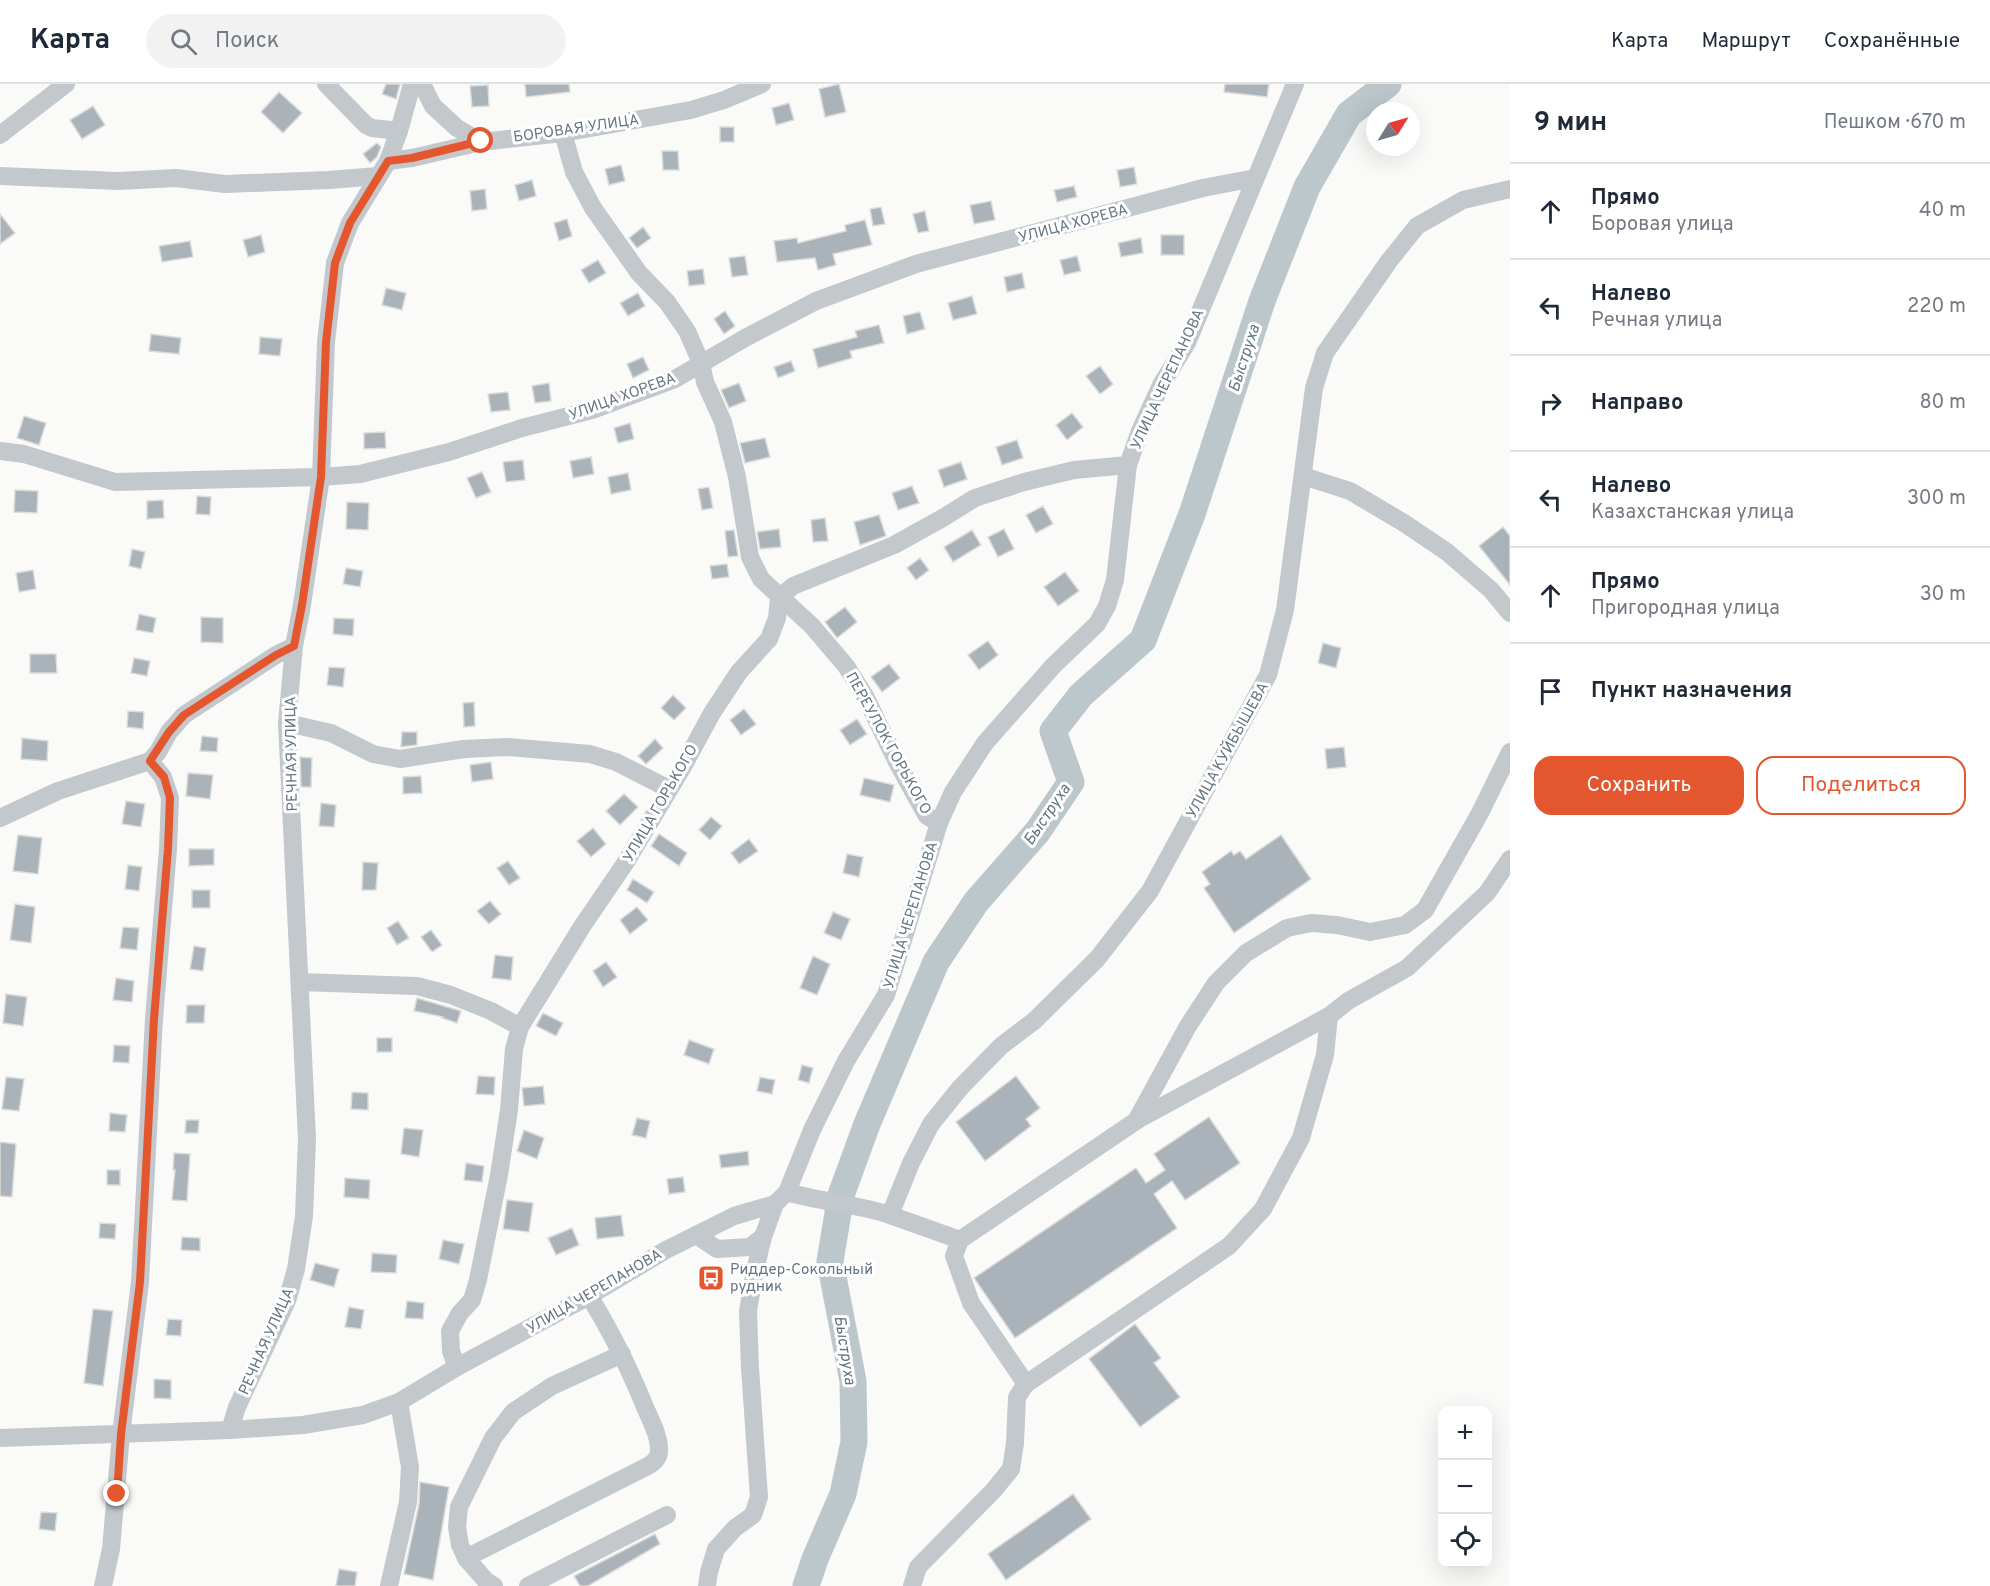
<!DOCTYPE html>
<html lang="ru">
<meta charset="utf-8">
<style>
:root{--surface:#fff;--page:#f2f2f3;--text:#1f2937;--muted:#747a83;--line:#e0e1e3;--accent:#e4572e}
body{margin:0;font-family:Overpass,sans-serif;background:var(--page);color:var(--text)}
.controls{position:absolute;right:18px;bottom:18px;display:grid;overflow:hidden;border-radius:12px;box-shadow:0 6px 24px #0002}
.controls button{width:54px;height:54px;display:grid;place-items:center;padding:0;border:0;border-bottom:2px solid var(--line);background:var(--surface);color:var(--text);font:30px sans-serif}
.compass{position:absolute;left:1366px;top:18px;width:54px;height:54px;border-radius:50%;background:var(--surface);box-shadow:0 6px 24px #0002;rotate:53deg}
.stop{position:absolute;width:18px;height:18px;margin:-14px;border:4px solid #e4572e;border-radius:50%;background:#fff}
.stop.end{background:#e4572e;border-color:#fff;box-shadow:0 2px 6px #0008}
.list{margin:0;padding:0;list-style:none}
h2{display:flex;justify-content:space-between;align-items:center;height:78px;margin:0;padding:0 24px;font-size:26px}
h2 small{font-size:20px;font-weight:400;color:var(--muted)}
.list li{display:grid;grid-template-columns:39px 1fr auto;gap:18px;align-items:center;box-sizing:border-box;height:96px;padding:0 24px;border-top:2px solid var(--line)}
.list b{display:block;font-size:22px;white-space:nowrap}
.list p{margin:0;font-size:20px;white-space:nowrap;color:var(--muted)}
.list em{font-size:20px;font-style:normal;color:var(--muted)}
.actions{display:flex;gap:12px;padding:18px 24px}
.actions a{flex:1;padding:14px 0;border:2px solid var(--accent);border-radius:18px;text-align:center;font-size:21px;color:var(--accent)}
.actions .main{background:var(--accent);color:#fff}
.icon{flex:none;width:33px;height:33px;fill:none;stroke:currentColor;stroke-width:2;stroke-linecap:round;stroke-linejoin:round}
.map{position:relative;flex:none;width:1510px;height:1502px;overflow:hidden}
header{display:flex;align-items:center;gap:36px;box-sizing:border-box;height:84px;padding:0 30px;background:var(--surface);border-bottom:2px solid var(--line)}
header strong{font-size:28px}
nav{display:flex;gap:33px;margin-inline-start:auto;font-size:21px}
.search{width:420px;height:54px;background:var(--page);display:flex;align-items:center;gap:15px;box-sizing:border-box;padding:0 21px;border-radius:33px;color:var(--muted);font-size:22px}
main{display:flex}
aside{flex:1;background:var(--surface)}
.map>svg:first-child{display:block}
</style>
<header>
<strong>Карта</strong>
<div class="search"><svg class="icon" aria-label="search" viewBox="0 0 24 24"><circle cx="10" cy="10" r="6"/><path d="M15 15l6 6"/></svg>Поиск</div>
<nav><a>Карта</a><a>Маршрут</a><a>Сохранённые</a></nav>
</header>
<main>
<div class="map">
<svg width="1510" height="1502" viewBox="0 0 1510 1502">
<rect width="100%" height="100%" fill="#fafaf8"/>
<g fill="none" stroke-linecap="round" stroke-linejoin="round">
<path stroke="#bbc7cb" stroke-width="27" d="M806,1502L815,1475L843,1410L854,1358L853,1297L830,1177L841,1111L867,1040L936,878L976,818L1038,747L1071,698L1053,647L1081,611L1143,556L1192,430L1262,217L1307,103L1349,30L1388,0"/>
</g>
<g fill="#aab3b9" stroke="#dcdcda" stroke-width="1.5">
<path d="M386,0H400L396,15L382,10Z"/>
<path d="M525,0H569L570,8L526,13Z"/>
<path d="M839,0L846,28L825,33L819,5Z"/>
<path d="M1225,0H1269L1267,13L1224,8Z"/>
<path d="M488,1L489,22L472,23L470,2Z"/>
<path d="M279,8L302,29L283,49L261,28Z"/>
<path d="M789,19L794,36L776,41L772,24Z"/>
<path d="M93,22L105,41L82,55L70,36Z"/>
<rect x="720" y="43" width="14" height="15"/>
<path d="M377,59L381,63L377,73L370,79L363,70Z"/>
<path d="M662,67H678L679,86H663Z"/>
<path d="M621,81L625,97L609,101L605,85Z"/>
<path d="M1134,83L1137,100L1120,103L1117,86Z"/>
<path d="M532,96L536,112L519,117L515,101Z"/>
<path d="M1074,102L1077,113L1057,118L1054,106Z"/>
<path d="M485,105L487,125L472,127L470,107Z"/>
<path d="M991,117L995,136L974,140L970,121Z"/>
<path d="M881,123L885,140L873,142L870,125Z"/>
<path d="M925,127L929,147L918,149L913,130Z"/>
<path d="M0,130L15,149L0,160Z"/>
<path d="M567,135L572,152L559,157L554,139Z"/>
<path d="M865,136L872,161L833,170L836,181L818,186L815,174L777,178L774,157L797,154L798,159L846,147L845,141Z"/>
<path d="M643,143L651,154L637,164L629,154Z"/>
<path d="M261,151L265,168L248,173L243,156Z"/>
<rect x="1161" y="151" width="23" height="20"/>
<path d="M1141,154L1143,169L1121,173L1118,159Z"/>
<path d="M190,157L193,173L162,178L159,162Z"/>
<path d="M745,172L748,191L732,193L729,174Z"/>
<path d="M1077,172L1081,187L1064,191L1060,176Z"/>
<path d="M598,176L606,189L589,199L581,186Z"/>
<path d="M703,185L705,200L689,202L687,187Z"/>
<path d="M1022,189L1025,204L1007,208L1004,193Z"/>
<path d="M386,204L406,209L402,226L382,221Z"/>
<path d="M638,209L645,222L628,232L620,219Z"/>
<path d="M972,212L977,230L953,236L948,219Z"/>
<path d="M725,227L735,242L724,250L714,235Z"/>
<path d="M920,228L925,245L907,250L903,232Z"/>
<path d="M879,241L884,259L850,267L852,274L818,284L813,265L857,253L855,247Z"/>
<path d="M151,250L181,254L179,270L149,267Z"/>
<path d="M260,253L282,255L280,272L259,270Z"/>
<path d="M643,273L649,286L633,294L627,280Z"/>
<path d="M791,277L795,287L778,294L774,283Z"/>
<path d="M1100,282L1113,300L1100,310L1086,292Z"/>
<path d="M549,299L551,317L535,319L532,302Z"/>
<path d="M739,299L746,317L729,324L721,306Z"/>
<path d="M508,308L510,326L491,328L488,310Z"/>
<path d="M1072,329L1083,343L1067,356L1056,341Z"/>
<path d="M24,332L46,339L39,361L17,354Z"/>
<path d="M630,339L634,355L618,359L614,344Z"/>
<path d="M385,348L386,364L364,365V349Z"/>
<path d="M765,354L770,373L745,379L740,359Z"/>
<path d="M1017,356L1023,374L1002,381L996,363Z"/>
<path d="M591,373L594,390L573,394L570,377Z"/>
<path d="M523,376L525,396L506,398L503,378Z"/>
<path d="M961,378L967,395L944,403L938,386Z"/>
<path d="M482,388L491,408L476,414L467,394Z"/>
<path d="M628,389L631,406L611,410L608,393Z"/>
<path d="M912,402L919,419L898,426L892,409Z"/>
<path d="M709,403L713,424L702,426L698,405Z"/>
<path d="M15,406L38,407L37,429L14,428Z"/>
<path d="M197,412L211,413L210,431L196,430Z"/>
<path d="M163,416L164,434L147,435V417Z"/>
<path d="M347,418L369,419L368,446L346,445Z"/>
<path d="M1043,422L1053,440L1036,449L1026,431Z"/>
<path d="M879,431L886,452L860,461L854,438Z"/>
<path d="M825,434L828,457L813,458L811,436Z"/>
<path d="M1503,443L1510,452V501L1479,462Z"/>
<path d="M779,445L781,463L760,465L757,448Z"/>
<path d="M1004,445L1014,465L998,473L988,453Z"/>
<path d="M734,446L738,472L728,473L725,447Z"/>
<path d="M972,446L981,461L953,478L944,463Z"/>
<path d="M132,465L145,468L141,485L129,482Z"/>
<path d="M920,474L929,486L916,496L907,484Z"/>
<path d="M727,480L729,493L712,495L710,482Z"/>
<path d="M346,484L363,487L360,503L343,500Z"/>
<path d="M33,486L36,505L19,508L16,489Z"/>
<path d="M1065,488L1079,507L1058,522L1044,503Z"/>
<path d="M845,523L857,538L837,554L825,538Z"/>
<path d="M139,530L156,534L153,549L136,546Z"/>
<path d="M201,533L223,534V559L201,558Z"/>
<path d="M334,534L354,535L353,552L333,550Z"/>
<path d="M988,557L998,571L979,586L968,571Z"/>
<path d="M1323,559L1341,564L1336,584L1318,579Z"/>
<path d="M30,570H56L57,589H30Z"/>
<path d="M134,574L150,577L147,592L131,589Z"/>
<path d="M889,580L900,594L882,608L871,593Z"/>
<path d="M329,583L345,584L343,603L327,601Z"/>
<path d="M673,611L686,624L674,636L661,624Z"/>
<path d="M474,618L475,642L464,643L463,619Z"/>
<path d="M744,625L756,640L741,651L730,636Z"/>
<path d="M128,627L144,628L143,645L127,643Z"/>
<path d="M857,635L867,650L850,661L840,646Z"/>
<path d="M402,648H417V661L401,663Z"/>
<path d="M202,652L218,654L217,668L200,667Z"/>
<path d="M22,654L48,657L47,677L21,675Z"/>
<path d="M655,655L663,664L646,680L638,672Z"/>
<path d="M1344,663L1346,683L1327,685L1325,665Z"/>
<path d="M300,673L312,674L311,703H301Z"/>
<path d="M491,678L493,695L472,698L470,681Z"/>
<path d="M188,689L213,691L210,715L186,712Z"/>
<path d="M421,692L422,709L403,710V693Z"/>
<path d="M864,694L894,701L890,718L860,711Z"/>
<path d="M624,710L638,723L620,741L606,727Z"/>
<path d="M126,717L145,720L141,743L122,740Z"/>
<path d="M321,719L336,721L334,743L319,742Z"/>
<path d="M711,733L722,742L710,756L699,746Z"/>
<path d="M593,744L606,760L591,773L577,757Z"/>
<path d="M659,750L687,769L679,782L651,762Z"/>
<path d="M18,751L42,754L38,790L13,787Z"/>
<path d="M1281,751L1311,795L1234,849L1204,804L1210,800L1202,788L1231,767L1234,771L1240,767L1246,775Z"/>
<path d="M749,755L758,767L739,780L731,769Z"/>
<path d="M189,765H214V781L189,782Z"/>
<path d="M847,770L863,773L859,793L843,789Z"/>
<path d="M508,777L520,794L509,801L497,784Z"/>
<path d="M363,778L378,779L376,806H362Z"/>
<path d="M128,781L142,783L139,807L125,805Z"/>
<path d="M633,795L654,808L647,819L627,806Z"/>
<rect x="192" y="806" width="18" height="18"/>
<path d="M490,817L501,830L489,840L477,827Z"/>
<path d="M15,820L35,823L31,859L10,856Z"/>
<path d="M637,823L648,836L630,850L620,836Z"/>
<path d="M833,828L850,835L841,856L824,849Z"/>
<path d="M398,837L409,854L397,861L387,844Z"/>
<path d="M123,843L139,844L137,866L120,864Z"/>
<path d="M431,846L442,861L432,868L421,853Z"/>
<path d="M194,862L206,864L203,887L190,885Z"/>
<path d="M495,871L513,873L511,896L492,894Z"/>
<path d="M813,872L830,880L817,911L800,904Z"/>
<path d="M606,878L617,893L603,903L593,887Z"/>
<path d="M116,894L134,897L132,918L113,916Z"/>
<path d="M6,910L27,913L23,942L3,939Z"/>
<path d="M417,914L461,927L457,939L442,934L443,933L414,927Z"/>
<path d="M187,921H205L204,939H186Z"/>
<path d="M543,929L563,939L556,952L536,942Z"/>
<rect x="377" y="954" width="15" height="14"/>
<path d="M689,956L714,965L709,980L684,971Z"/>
<path d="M114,961L130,962L129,979L113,978Z"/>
<path d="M802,981L813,984L809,999L798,996Z"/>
<path d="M478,992L495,993L494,1011L476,1010Z"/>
<path d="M1016,992L1040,1024L1026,1035L1031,1042L985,1077L956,1038Z"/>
<path d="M6,993L24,995L19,1027L2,1025Z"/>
<path d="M760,993L775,996L772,1010L757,1007Z"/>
<path d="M543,1002L545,1020L524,1022L522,1004Z"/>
<path d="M352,1008L368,1009V1026L351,1025Z"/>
<path d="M110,1029L127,1031L125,1048L109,1047Z"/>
<path d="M1209,1033L1240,1079L1185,1116L1172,1097L1154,1110L1177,1144L1015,1254L974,1194L1136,1084L1146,1099L1165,1086L1154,1070Z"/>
<path d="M637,1034L650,1037L646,1054L632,1051Z"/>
<path d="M186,1036H199L198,1049H185Z"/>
<path d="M404,1044L423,1046L419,1073L401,1070Z"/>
<path d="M524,1046L544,1054L537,1075L517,1067Z"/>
<path d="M0,1058L16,1060L12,1113L0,1112Z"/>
<path d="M748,1067L749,1081L721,1084L719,1071Z"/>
<path d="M174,1069L190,1070L187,1117L172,1116L175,1086H173Z"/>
<path d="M466,1079L484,1082L482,1098L464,1096Z"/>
<rect x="107" y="1086" width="13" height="15"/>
<path d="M683,1093L685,1108L669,1110L667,1095Z"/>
<path d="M345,1094L370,1096L369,1115L344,1113Z"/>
<path d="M507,1116L533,1119L529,1148L503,1145Z"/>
<path d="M621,1131L624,1152L597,1155L595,1134Z"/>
<path d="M100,1139L116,1140L115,1155L99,1154Z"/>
<path d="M572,1144L579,1161L556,1171L548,1154Z"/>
<path d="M182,1153L200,1154V1167L181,1166Z"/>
<path d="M443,1156L464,1160L459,1180L439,1175Z"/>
<path d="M372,1169L397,1171L396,1189L371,1188Z"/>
<path d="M315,1179L339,1185L334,1203L310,1196Z"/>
<path d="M407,1217L424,1219L423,1235L405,1234Z"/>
<path d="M349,1223L364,1226L361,1245L345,1243Z"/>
<path d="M93,1225L113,1227L103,1302L84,1299Z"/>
<path d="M168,1235L182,1236L181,1252L166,1251Z"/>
<path d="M1135,1240L1161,1274L1154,1279L1180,1313L1140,1343L1089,1275Z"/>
<path d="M154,1295L171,1296V1315L154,1314Z"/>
<path d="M420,1398L449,1403L433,1496L404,1490L419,1420Z"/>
<path d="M1073,1410L1091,1435L1006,1496L988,1470Z"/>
<path d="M41,1428L57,1429L55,1447L39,1445Z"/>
<path d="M655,1450L660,1460L588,1502H580L574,1492Z"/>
<path d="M339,1485L357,1488L355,1502H336Z"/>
</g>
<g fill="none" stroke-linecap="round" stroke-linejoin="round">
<g stroke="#c3c8cc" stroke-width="18">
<path d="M326,0L366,41L372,44L399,47"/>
<path d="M422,0L433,22L457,44L481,58"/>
<path d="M563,49L574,88L593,124L639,189L667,218L687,247L701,279L705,298L723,338L737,393L750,473L761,495L812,542L846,582L865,612L898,680L919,718L927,732L939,739"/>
<path d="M0,51L66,0"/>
<path d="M388,77L412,74L481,58L563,49L691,26L724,16L762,0"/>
<path d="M0,92L118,97L176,94L225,100L329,96L378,92"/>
<path d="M0,367L24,370L115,398L321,393L360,390L449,368L522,344L592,326L675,295L745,254L816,217L916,180L1203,104L1255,94"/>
<path d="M1303,392L1350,407L1404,439L1447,468L1491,506L1510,529"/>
<path d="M287,639L331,649L373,670L400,675L464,665L507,663L590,670L616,678L669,705"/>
<path d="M0,734L58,707L150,677L158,668L169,648L184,631L276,571L294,562"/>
<path d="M300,898L417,902L451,911L491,927L520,943"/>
<path d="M1137,1036L1329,932"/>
<path d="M787,1108C821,1118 857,1120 890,1131L911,1079L931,1040L960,1004L1001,962L1034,937L1097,875L1150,807L1268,591L1285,526L1314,304L1325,269L1389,177L1417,142L1463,116L1510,105"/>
<path d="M890,1131L960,1156"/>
<path d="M696,1151L717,1165L750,1163L763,1153"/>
<path d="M457,1283L451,1267L450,1247L460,1229L472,1216L478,1196L499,1091L509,1026L514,965L520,943L583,841L626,778L681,686L712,629L739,588L769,555L777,534L779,514L793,502L894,461L941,435L975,414L1024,398L1074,386L1128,381"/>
<path d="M1026,1300L971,1219L954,1172L960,1156L1136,1037L1188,942L1216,899L1246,869L1287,844L1311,839L1337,841L1370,848L1405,841L1425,826L1480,729L1510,668"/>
<path d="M230,1346L237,1323L287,1217L296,1185L304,1132L307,1055L287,639L294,562L302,521L321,393L326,258L335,179L350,139L388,77L399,47L412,0"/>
<path d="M0,1354L230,1346L303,1341L363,1331L399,1318L457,1283L589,1212L666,1166L734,1132L775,1120L787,1108L812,1046L846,977L886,911L939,739L953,708L985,659L1053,582L1097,540L1107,522L1115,496L1128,381L1140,347L1161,301L1187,259L1295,0"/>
<path d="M466,1474L640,1386C648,1382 658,1378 659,1368C660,1353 651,1337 645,1323C629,1284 611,1247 589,1212"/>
<path d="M103,1502L111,1465L121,1350L140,1198L154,935L168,765L170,714L163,693L150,677"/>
<path d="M389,1502L408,1418L410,1383L399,1318"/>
<path d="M494,1502L486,1497L466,1474L460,1461L457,1443L459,1423L493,1354L513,1328L552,1302L622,1270"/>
<path d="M528,1502L667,1431"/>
<path d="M707,1502L709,1488L716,1465L735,1444L753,1431L759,1413L750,1284L748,1227L755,1186L763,1153L775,1120"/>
<path d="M912,1502L918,1483L993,1407L1011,1385L1015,1359L1017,1313L1026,1300L1229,1162L1263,1125L1301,1054L1325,971L1329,932L1348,917L1407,884L1487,809L1510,775"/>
</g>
</g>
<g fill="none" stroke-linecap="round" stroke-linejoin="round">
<path stroke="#e4572e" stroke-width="8" d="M117,1410L121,1350L140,1198L154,935L168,765L170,714L164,693L150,677L169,648L184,631L276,571L294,562L302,521L321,393L326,258L335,179L350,139L388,77L412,74L481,57"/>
</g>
<defs>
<symbol id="bus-square" viewBox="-11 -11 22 22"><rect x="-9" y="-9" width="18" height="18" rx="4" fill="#e4572e" stroke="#fff"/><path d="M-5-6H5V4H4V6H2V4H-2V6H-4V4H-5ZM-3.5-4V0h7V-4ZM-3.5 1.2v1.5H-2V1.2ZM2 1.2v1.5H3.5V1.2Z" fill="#fff"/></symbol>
</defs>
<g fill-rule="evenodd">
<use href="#bus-square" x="696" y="1179" width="30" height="30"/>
</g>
<g text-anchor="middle" stroke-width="6" stroke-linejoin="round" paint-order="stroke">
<g font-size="15" fill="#657683" stroke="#fff">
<text transform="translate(576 44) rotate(-8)" y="5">БОРОВАЯ УЛИЦА</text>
<text transform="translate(1073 139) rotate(-15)" y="5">УЛИЦА ХОРЕВА</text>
<text transform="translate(1167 295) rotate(-65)" y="5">УЛИЦА ЧЕРЕПАНОВА</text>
<text transform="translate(622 312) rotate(-20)" y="5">УЛИЦА ХОРЕВА</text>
<text transform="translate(889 659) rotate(61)" y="5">ПЕРЕУЛОК ГОРЬКОГО</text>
<text transform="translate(1227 666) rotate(-61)" y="5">УЛИЦА КУЙБЫШЕВА</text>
<text transform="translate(291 670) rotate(-91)" y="5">РЕЧНАЯ УЛИЦА</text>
<text transform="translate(660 719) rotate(-60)" y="5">УЛИЦА ГОРЬКОГО</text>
<text transform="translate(910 831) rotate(-73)" y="5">УЛИЦА ЧЕРЕПАНОВА</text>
<text transform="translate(594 1207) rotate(-30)" y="5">УЛИЦА ЧЕРЕПАНОВА</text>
<text transform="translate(266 1257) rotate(-66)" y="5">РЕЧНАЯ УЛИЦА</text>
</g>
<g font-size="15" fill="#657683" stroke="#fff" text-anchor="start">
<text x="730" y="1190">Риддер-Сокольный<tspan x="730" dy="17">рудник</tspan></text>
</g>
<g font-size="16" font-style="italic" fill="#60757c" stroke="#fff">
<text transform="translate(1243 274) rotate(-72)" y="6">Быструха</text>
<text transform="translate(1046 730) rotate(-56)" y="6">Быструха</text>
<text transform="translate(846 1266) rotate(81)" y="6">Быструха</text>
</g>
</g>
</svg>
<div class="controls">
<button>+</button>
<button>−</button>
<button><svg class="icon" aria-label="locate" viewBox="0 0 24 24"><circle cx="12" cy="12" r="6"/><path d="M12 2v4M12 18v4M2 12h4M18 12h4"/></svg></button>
</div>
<svg class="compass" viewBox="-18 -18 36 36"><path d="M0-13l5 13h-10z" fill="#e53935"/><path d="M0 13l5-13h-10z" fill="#747a83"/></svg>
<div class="stop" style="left:481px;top:57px"></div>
<div class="stop end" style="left:117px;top:1410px"></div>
</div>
<aside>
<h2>9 мин<small>Пешком · 670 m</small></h2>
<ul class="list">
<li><svg class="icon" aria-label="ahead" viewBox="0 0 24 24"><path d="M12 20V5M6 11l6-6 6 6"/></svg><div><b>Прямо</b><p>Боровая улица</p></div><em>40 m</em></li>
<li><svg class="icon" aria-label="left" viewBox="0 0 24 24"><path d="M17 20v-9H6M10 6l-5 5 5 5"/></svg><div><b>Налево</b><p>Речная улица</p></div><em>220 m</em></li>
<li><svg class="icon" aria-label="right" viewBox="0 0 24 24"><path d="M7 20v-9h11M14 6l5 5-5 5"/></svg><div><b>Направо</b></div><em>80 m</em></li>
<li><svg class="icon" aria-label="left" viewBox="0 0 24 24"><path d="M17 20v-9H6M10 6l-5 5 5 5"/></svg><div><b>Налево</b><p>Казахстанская улица</p></div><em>300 m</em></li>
<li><svg class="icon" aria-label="ahead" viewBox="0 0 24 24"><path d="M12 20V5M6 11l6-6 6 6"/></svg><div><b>Прямо</b><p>Пригородная улица</p></div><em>30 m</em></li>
<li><svg class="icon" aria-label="arrive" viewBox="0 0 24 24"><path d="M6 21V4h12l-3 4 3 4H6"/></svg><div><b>Пункт назначения</b></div></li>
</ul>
<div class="actions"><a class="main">Сохранить</a><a>Поделиться</a></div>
</aside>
</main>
